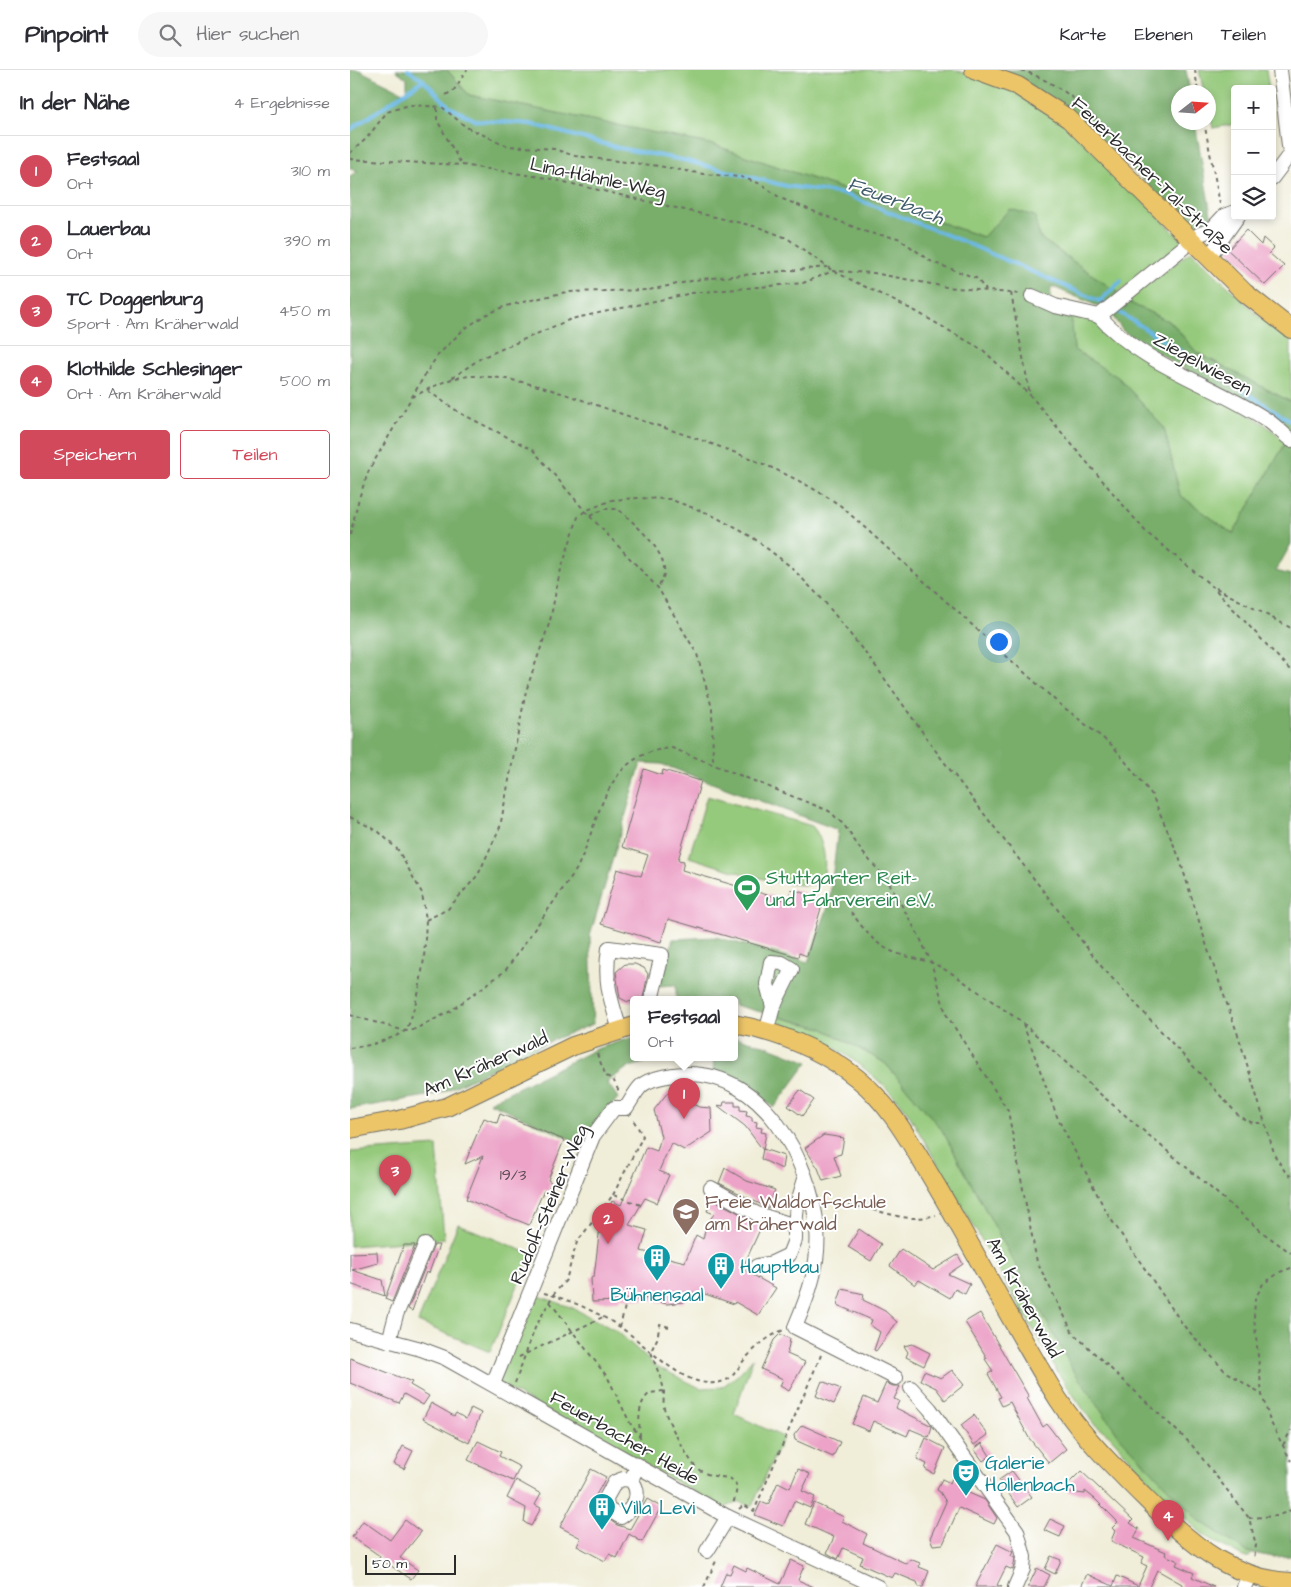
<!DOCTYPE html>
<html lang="de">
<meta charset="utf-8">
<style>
:root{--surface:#fff;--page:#f7f7f7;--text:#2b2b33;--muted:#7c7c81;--line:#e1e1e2;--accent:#d1495b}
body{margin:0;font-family:"Architects Daughter",sans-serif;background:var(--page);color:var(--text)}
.controls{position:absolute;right:15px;top:15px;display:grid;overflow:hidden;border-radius:5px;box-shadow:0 2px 8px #0003}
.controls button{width:45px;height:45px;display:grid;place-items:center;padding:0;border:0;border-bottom:1px solid var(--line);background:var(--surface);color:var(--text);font:25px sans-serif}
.compass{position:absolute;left:821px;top:15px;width:45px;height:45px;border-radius:50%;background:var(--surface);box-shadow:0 2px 8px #0003;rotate:73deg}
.scale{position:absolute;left:15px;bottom:12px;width:91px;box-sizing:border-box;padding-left:5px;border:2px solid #2b2b2b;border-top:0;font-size:14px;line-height:18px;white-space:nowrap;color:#2b2b2b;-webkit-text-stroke:4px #fff;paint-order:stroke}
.you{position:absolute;left:648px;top:571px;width:18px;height:18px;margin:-12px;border:4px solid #fff;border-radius:50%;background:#1a73e8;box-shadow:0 0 0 8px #1a73e833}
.badge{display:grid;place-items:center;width:32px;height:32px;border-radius:50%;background:var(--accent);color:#fff;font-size:16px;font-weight:700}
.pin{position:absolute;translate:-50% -41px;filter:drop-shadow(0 1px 2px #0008)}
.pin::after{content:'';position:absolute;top:26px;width:18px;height:15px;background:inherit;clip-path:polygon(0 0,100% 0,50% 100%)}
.popup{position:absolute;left:280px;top:926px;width:108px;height:65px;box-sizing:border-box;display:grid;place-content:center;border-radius:5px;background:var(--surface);filter:drop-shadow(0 1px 4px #0005);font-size:16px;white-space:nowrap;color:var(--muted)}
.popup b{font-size:19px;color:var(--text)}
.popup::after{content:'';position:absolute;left:50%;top:100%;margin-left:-10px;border:10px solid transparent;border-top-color:var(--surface)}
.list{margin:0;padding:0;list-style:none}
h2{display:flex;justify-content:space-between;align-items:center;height:65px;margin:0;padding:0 20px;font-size:21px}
h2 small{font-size:16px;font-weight:400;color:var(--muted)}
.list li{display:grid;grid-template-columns:32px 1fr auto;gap:15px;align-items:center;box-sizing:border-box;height:70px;padding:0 20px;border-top:1px solid var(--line)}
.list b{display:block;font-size:19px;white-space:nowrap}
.list p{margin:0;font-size:16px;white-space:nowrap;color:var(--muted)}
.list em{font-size:16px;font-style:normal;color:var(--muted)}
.actions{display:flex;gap:10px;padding:15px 20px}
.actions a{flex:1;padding:11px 0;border:1px solid var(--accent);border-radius:5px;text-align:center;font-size:18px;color:var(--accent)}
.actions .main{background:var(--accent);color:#fff}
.icon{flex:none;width:28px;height:28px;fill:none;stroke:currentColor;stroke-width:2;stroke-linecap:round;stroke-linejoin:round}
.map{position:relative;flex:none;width:941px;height:1517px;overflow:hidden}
header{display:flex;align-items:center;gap:30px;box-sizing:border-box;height:70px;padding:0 25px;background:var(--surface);border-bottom:1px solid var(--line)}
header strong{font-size:24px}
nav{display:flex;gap:28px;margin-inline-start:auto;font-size:18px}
.search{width:350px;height:45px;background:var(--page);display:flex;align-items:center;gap:12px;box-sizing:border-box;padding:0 18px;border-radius:28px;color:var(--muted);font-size:19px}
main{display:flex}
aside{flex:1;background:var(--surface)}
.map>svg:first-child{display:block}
</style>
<header>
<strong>Pinpoint</strong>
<div class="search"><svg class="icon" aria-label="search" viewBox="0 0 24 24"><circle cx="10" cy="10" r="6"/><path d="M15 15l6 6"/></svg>Hier suchen</div>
<nav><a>Karte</a><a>Ebenen</a><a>Teilen</a></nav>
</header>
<main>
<aside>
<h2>In der Nähe<small>4 Ergebnisse</small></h2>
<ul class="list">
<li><span class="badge">1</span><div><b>Festsaal</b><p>Ort</p></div><em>310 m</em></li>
<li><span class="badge">2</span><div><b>Lauerbau</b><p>Ort</p></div><em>390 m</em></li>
<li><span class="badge">3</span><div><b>TC Doggenburg</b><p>Sport · Am Kräherwald</p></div><em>450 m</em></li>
<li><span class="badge">4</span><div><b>Klothilde Schlesinger</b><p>Ort · Am Kräherwald</p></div><em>500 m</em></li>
</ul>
<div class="actions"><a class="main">Speichern</a><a>Teilen</a></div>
</aside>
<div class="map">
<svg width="941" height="1517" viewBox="0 0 941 1517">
<rect width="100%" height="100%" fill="#fff"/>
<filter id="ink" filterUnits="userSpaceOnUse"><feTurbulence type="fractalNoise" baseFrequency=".02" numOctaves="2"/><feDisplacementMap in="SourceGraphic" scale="10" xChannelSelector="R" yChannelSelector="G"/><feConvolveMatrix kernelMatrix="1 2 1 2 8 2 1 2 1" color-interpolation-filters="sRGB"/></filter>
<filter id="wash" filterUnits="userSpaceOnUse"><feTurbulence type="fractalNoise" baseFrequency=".0096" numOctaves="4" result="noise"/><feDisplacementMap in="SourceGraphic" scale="20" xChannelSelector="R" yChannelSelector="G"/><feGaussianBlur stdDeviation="1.12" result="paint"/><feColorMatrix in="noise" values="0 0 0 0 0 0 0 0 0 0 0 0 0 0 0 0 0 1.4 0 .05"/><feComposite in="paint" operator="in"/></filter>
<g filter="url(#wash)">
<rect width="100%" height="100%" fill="#f0edd8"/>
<g fill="#95c97b" stroke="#607a53">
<path d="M97,0H606L666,22L710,49L833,171L768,223L689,167L660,139L633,167L364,75L119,25Z"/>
<path d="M849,0H916L919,19H885V54L863,58L859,40L858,22H854Z"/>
<path d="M841,181L913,250L941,269V332L846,282L822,253L776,231Z"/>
<path d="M721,243L746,250L913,353L936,372L883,464L830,425L814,358L769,308L724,280Z"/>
<path d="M357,726L462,756C473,767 479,797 471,811C453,826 362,794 339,787Z"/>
<path d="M424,946L472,958L535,993L592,1060L723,1300L847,1449L897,1482L902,1483L899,1487H893L856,1467L827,1441L759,1365L743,1353L710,1306L557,1041C519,996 481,970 425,951Z"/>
<path d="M87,1076L94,1169L0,1176V1082Z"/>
<path d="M108,1154L181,1184L140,1282L68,1252Z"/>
<path d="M186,1225L223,1238L268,1262L304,1295L350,1318L372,1317L388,1305L403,1288L384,1344L433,1367L402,1436L389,1432L374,1438L145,1312Z"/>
</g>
<g fill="#78ad6b" stroke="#526c4b">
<path d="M0,0H9L57,24V9L46,0H97L119,25L364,75L633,167L660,139L685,146L689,167L768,223L752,238L701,216L700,238L721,243L724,280L769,308L814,358L830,425L883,464L936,372L941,376V474L926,501L941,505V1486L923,1487L897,1482L847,1449L770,1367L723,1300L592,1060L535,993L472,958L384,935V930H326V915L309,916L323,869L366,867L458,892L479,834L488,760L311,694L291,693L240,866L243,954L205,969L89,1024L0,1039V106L8,101L0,98Z"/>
<path d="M642,0H836L840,22H828V52L845,53L862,150L840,155L719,39Z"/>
<path d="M776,231L822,253L846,282L941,332V364L773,261L761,244Z"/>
<path d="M284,967V988H309L277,998L257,1012L268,1028L229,1073L139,1032L246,979Z"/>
<path d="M384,967L417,976L458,992L424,1038L388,1009L363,1000L364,988H384Z"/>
</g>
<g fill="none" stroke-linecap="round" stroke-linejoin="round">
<g stroke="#6bb8e5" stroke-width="4">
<path d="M58,0L73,10L100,37L125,50L181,54L269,78L333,90L436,116L494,124L612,171L758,235"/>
<path d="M0,60L73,10"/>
<path d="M750,231L771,211"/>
<path d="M764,239L941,351"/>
</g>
</g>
<g id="blocks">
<g fill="#eca3c7">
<path d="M896,160L911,175L913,168L924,178L919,183L934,196L915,215L878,180Z"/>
<path d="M294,699L312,705L313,700L351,711L328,790L334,791L332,800L438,831L441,819L466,827L464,832L472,835L457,886L449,883L448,887L318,849L311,872L251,854L267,799L291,806L298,785L272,777Z"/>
<path d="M275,894H285L294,898L298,904L293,928L289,930L278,932L270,928L266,902Z"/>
<path d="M450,1020L464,1030L452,1046L438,1036Z"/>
<path d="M318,1022L349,1037L361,1038L362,1062L334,1080L321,1073L309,1101L319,1105L307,1133L295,1128L279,1155L297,1160L291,1181L335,1192L346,1165L353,1169L356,1155L364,1144L357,1141L362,1129L412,1155L394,1195L398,1197L396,1201L426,1218L408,1245L385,1232L384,1234L352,1223L335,1222L334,1232L317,1234L294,1228V1230L271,1228L270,1231L242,1232L241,1207H244L250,1156L262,1131L271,1135L296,1077L307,1081L311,1067L304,1040Z"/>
<path d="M374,1032H385V1036H390V1040L397,1041L396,1046L402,1047V1051L407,1052L406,1057L412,1058L411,1062L416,1063L413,1080L395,1056L367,1035L373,1036Z"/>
<path d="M150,1044L214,1070L198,1110L201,1112L198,1121L194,1120L179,1155L116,1129L133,1086L115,1094L121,1078L134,1048L147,1053Z"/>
<path d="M474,1065L494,1068L491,1084L484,1086L491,1106L473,1111L468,1098L455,1078Z"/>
<path d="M413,1079L434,1086L432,1099L411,1089Z"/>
<path d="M375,1098L397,1111L425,1120L418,1138L369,1113Z"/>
<path d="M509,1159L531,1174L521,1191L498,1177Z"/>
<path d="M54,1175H65L42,1232L35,1229Z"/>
<path d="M84,1175H89L79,1203L76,1202L62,1241L58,1239Z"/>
<path d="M551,1179L583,1200L608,1185L613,1194L598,1204L620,1214L615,1224L605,1219L600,1228L569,1210L565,1215L540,1196Z"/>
<path d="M27,1182L28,1193L2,1200L32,1210L35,1226L0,1214V1183Z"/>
<path d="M492,1219L514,1224L513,1230L535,1241L547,1252L526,1281L524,1280L530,1262L520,1255L522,1250L487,1235Z"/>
<path d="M630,1243L679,1327L677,1328L693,1357L697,1354L716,1379L699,1393L679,1368L660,1332L652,1336L648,1328L651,1327L638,1304L643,1301L635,1289L637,1288L615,1252Z"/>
<path d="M430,1264L440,1269L437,1284L455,1292L439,1321L430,1316L433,1309L411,1299L424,1270Z"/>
<path d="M562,1274L580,1283L574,1296L556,1287L558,1282L554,1276Z"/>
<path d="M0,1288L62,1312L60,1315L79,1326L73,1335L54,1324L49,1333L0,1313Z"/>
<path d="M602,1300L614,1315L595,1330L586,1318L570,1310L574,1301L591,1308Z"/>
<path d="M472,1311L491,1319L484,1334L466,1326Z"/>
<path d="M536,1313L543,1316H550L544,1329L549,1331L546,1338L582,1356L579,1367L560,1359L557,1366L523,1351L519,1361L502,1354L514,1327L527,1333Z"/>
<path d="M81,1333L104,1346L106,1343L116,1349L121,1338L131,1343L119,1373L73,1349Z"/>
<path d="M624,1345L638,1365L624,1375L611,1355Z"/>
<path d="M452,1355L490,1372L483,1387L445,1370L444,1365Z"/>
<path d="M576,1368L595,1378L584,1404L575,1399L577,1394L567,1389Z"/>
<path d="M128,1371L151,1382L149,1386L170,1397L163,1411L118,1390Z"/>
<path d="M632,1373L640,1386L633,1391L624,1379Z"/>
<path d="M53,1376L63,1381L54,1399L44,1394Z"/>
<path d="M241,1399L256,1407L240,1436L267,1455L280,1459L297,1429L311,1437L292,1472L279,1464L267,1488L259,1484L255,1491L227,1476L231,1468L210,1457Z"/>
<path d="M448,1399L460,1404L452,1421L465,1427L460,1438L444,1431L433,1456L405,1445L411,1432L418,1435L428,1412L440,1418Z"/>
<path d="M662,1401L682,1427L668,1437L649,1410Z"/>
<path d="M731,1401L783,1450L780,1453L789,1459L784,1468L816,1482L815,1485L828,1491L826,1495L844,1503L842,1507L864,1517H831L832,1514L807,1500L799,1517H731L737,1504L763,1516L767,1506L788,1516L797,1496L791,1493L794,1487L761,1471L765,1461L762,1458L768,1452L745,1429L735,1421V1424L718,1422L716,1416Z"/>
<path d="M602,1408L614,1413L612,1420L635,1430L647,1448L644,1454L609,1438L593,1474L583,1475L580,1468L596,1432L590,1422L587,1420L592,1409L600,1413Z"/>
<path d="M166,1410L191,1424L185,1435L191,1438L181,1456L174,1452L176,1438L157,1428Z"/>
<path d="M464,1433L494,1447L492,1451L517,1464L513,1473L557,1494L560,1489L570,1493L569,1497L579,1501L573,1517H569L567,1512L545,1503L542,1508L510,1494L513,1487L493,1478L488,1489L477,1483L484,1467L455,1454Z"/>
<path d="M700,1449L715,1456L710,1467L694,1460Z"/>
<path d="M55,1450L71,1462L50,1488L68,1500L61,1509L29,1488L30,1486L2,1467L13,1451L40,1470Z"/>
<path d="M647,1474L663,1482L661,1486L665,1488L663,1500L656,1497L647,1515L652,1517H625Z"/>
<path d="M701,1486L711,1490L705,1504L695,1499Z"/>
<path d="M441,1490L454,1496L448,1510L464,1517H370L376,1503L380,1504L384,1495L396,1501L397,1498L430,1514Z"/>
<path d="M687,1498L700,1505L694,1517H678Z"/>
</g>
</g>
</g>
<g filter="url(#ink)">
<use href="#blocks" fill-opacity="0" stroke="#706f68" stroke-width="1"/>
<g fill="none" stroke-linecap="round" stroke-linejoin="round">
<defs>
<g id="minor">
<path d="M922,108L940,84L930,0"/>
<path d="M858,188L888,146"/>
<path d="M682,226L705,236L749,246L850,164L861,160L874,146L885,142"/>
<path d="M749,246C794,296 863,314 917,350C926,356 933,364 941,370"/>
<path d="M270,960C260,928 254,911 259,878L312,885L301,930"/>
<path d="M416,962L423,937L442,899L432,893L421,892L417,914L423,937"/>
<path d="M361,1118L407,1144L445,1156L447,1135L455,1109"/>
<path d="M407,1196L422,1193L439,1185L445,1170V1156"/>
<path d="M0,1260L71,1279L95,1288L376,1446L528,1517"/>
<path d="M39,1271L46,1245L75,1175"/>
<path d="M143,1314L243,1066L264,1038H276C281,1031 285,1022 291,1016C301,1007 322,1005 335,1004C413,1001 460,1090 467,1158C470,1194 459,1224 445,1257L546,1308"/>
<path d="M561,1318L580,1339L667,1461L674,1487L673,1499L665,1517"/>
<path d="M281,1410C293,1424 284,1438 271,1447L257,1439L256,1428L265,1412L273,1409L281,1410L288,1395"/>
<path d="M357,1481L378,1447"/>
<path d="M894,1517L899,1506"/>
</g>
<g id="major">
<path d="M624,0L668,16L719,49L895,223L941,259"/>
<path d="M384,954C428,962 472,980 507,1008C541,1035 561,1074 583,1110C626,1182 664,1258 708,1329C733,1368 774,1407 807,1440C846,1478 884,1509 941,1512"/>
<path d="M0,1059L49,1050L97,1037L223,976L284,956"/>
</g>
</defs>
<use href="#minor" stroke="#706f68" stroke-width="16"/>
<use href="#major" stroke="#706f68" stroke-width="20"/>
<g stroke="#706f68" stroke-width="2" stroke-dasharray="4 4" stroke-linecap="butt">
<path d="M671,0C718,16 750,49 780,87"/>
<path d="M845,0L848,22"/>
<path d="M96,25L104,20L117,0"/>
<path d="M87,38V50L111,94"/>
<path d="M854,52L870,134"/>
<path d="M0,83L16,69L37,42L59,35L92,37L116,57L158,76L204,79L225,86L309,96L353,104L391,107L411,114L430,128L519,163L548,168L582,192L626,208L636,220"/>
<path d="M0,89L112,95L197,108L408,157L437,168L483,201L567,242L633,280L680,325L796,462L863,517L941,601"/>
<path d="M661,223L680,325"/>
<path d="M102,308L131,288L221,249L342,223L453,213L483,201L524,203L596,217L670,224"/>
<path d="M78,321L110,343L183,380L235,441L308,518L347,584L362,638L363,693"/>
<path d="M62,327C82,318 99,306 122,306C173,306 225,328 272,344C347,369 425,391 491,436L707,632L763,676L802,725L829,787L858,880L889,968L925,1086L936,1103L941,1106"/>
<path d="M240,446L254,439H268C283,452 317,481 314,503C314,507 310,513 308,518"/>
<path d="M0,465L9,428L19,400L76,303L88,285L113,260L135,245L156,236L216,222L299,220L351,209L477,197"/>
<path d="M866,518L941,558"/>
<path d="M0,747L28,761L48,780L72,823L76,850L74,889L69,921L60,952L55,961L44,967L20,975L0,978"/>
<path d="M501,842C529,880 535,882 581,892L596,944L658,1041L687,1192L723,1263L841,1374L899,1448L906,1475L904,1489"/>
<path d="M76,850L98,839L128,805L150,757L176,621L200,551L209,506L228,447L235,441L262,430L287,428L319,429L360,444L402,467L440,496L474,531L527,598L588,684L751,896L890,1047L903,1053H913"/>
<path d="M0,945L55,961L63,960L99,942L155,901L226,800C251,751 252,683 322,678L479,741L494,755L513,783L538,811L569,866L581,892L603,904L672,952L749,1023L916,1165L941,1183"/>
<path d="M673,954L708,1049L758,1145L834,1256L874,1300L912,1325"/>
<path d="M247,984L256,1006L263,1009L270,1024"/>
<path d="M263,1125L293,1066L282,1048"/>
<path d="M475,1134C488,1134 501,1135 514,1138C542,1143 555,1153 586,1145"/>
<path d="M941,1198L930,1202L913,1214L905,1229L904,1247L912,1325L920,1351L941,1391"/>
<path d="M194,1223C221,1230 247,1242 270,1257C298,1275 336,1324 374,1311C385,1307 388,1297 395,1289C405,1278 419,1265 434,1260"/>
<path d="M200,1232L258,1308L280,1353L290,1367L297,1385"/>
<path d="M270,1257L277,1228"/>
<path d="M319,1257L310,1254L307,1269L301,1281C304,1294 312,1308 314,1321C314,1326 313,1332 314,1337C315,1348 337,1386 344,1395C364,1418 397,1393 383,1434"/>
<path d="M169,1287L253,1247"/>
<path d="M165,1313L185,1258L203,1225L216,1210L227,1172L263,1125L291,1135"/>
<path d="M290,1366C289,1351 287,1333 300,1323L314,1321"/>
<path d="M933,1375L941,1360"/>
<path d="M389,1439L394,1435L404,1441L471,1285"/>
<path d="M899,1448L927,1446L941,1440"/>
<path d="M354,1517L366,1491"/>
</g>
<use href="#minor" stroke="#fff" stroke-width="14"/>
<use href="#major" stroke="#edc569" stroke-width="18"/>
</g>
</g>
<defs>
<symbol id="stadium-pin" viewBox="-11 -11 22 30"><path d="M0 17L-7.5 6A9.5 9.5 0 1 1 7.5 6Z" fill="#2e9e5b" stroke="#fff"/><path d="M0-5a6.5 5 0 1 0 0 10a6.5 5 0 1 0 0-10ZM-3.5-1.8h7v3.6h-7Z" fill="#fff"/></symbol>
<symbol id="school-pin" viewBox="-11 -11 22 30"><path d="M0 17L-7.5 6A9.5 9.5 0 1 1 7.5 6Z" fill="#8d6e63" stroke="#fff"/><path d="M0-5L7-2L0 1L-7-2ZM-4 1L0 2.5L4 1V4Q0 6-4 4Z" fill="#fff"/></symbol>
<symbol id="building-pin" viewBox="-11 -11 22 30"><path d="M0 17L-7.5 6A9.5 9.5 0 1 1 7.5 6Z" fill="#0f9aa8" stroke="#fff"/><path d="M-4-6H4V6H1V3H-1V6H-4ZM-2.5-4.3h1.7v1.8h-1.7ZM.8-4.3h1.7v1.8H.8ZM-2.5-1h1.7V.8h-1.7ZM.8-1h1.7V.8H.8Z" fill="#fff"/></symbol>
<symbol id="theatre-pin" viewBox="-11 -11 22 30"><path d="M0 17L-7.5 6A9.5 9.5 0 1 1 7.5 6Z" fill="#0f9aa8" stroke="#fff"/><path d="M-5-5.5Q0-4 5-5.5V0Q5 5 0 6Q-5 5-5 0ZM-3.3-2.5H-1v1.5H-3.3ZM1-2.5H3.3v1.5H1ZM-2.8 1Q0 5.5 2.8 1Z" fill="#fff"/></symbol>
</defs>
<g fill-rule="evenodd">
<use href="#stadium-pin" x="381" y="802" width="32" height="43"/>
<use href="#school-pin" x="320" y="1126" width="32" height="43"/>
<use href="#building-pin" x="291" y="1172" width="32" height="43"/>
<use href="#building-pin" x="355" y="1180" width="32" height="43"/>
<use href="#theatre-pin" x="600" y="1387" width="32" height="43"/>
<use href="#building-pin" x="236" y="1421" width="32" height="43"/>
</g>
<g text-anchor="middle" stroke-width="4" stroke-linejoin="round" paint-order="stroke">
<g font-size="16" fill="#5b4952">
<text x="163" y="1110">19/3</text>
</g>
<g font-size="19" fill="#2b2b2b" stroke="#fff">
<text transform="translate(803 105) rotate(44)" y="7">Feuerbacher-Tal-Straße</text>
<text transform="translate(248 107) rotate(12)" y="7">Lina-Hähnle-Weg</text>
<text transform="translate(853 293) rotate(29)" y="7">Ziegelwiesen</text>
<text transform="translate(135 993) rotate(-24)" y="7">Am Kräherwald</text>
<text transform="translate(198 1134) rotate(-67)" y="7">Rudolf-Steiner-Weg</text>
<text transform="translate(675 1227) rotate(61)" y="7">Am Kräherwald</text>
<text transform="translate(275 1367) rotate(30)" y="7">Feuerbacher Heide</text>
</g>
<g font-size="19" fill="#27864d" stroke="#fff" text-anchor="start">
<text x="416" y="814">Stuttgarter Reit-<tspan x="416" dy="22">und Fahrverein e.V.</tspan></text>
</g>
<g font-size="19" fill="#785e54" stroke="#fff" text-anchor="start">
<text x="355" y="1138">Freie Waldorfschule<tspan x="355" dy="22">am Kräherwald</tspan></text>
</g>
<g font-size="19" fill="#0d838f" stroke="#fff" text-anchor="start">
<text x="390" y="1203">Hauptbau</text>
<text x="307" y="1231" text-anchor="middle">Bühnensaal</text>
<text x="635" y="1399">Galerie<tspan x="635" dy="22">Hollenbach</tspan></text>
<text x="271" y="1444">Villa Levi</text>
</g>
<g font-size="20" font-style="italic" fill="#415c6c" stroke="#fff">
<text transform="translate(546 130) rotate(21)" y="7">Feuerbach</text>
</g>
</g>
</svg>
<div class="controls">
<button>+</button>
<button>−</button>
<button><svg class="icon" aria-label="layers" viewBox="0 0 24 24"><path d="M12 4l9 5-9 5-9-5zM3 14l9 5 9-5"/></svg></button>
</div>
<svg class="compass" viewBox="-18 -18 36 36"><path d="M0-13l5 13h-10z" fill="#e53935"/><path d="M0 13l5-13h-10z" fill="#7c7c81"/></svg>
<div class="scale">50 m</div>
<div class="you"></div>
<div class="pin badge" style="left:334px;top:1049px">1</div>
<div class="popup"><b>Festsaal</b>Ort</div>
<div class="pin badge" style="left:258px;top:1174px">2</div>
<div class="pin badge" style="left:45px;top:1126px">3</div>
<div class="pin badge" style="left:818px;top:1471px">4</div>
</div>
</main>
